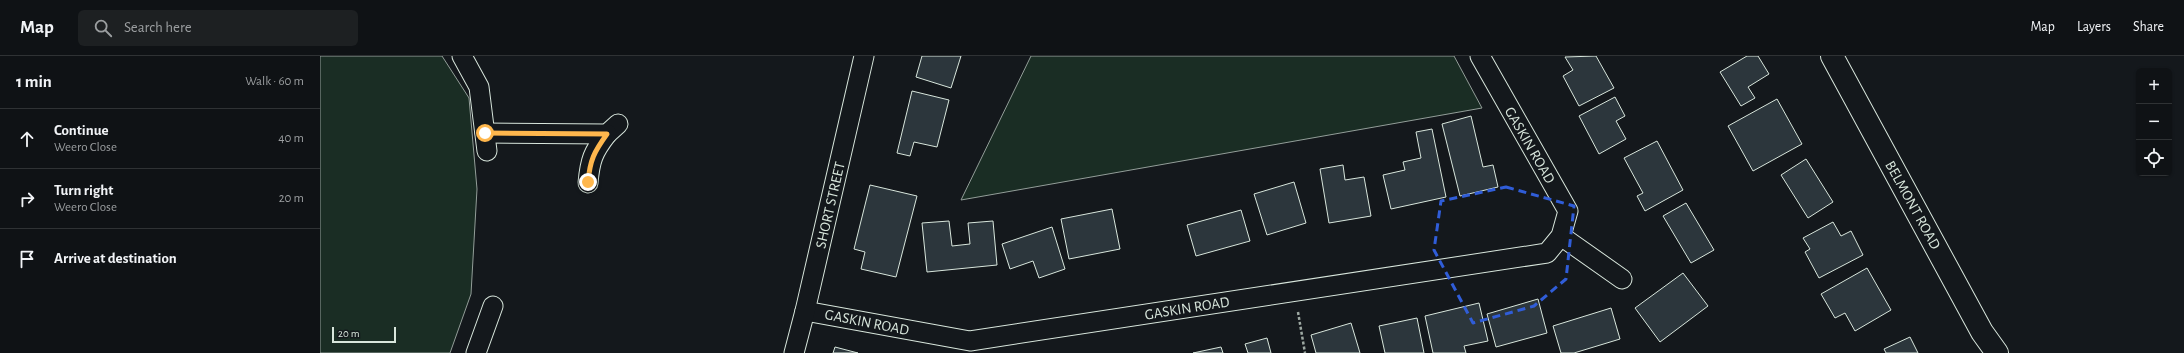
<!DOCTYPE html>
<meta charset="utf-8">
<style>
:root{--surface:#0f1215;--page:#1d2022;--text:#f1f3f6;--muted:#9b9ea0;--line:#2f3234}
body{margin:0;font-family:"Alegreya Sans",sans-serif;background:var(--page);color:var(--text)}
.controls{position:absolute;right:12px;top:12px;display:grid;overflow:hidden;border-radius:6px;box-shadow:0 1px 3px #0004}
.controls button{width:36px;height:36px;display:grid;place-items:center;padding:0;border:0;border-bottom:1px solid var(--line);background:var(--surface);color:var(--text);font:20px sans-serif}
.scale{position:absolute;left:12px;bottom:10px;width:64px;box-sizing:border-box;padding-left:4px;border:2px solid #d8e6dc;border-top:0;font-size:11px;line-height:14px;white-space:nowrap;color:#d8e6dc;-webkit-text-stroke:3px #14181c;paint-order:stroke}
.stop{position:absolute;width:12px;height:12px;margin:-9px;border:3px solid #ffb74d;border-radius:50%;background:#fff}
.stop.end{background:#ffb74d;border-color:#fff;box-shadow:0 1px 4px #0008}
.list{margin:0;padding:0;list-style:none}
h2{display:flex;justify-content:space-between;align-items:center;height:52px;margin:0;padding:0 16px;font-size:17px}
h2 small{font-size:13px;font-weight:400;color:var(--muted)}
.list li{display:grid;grid-template-columns:26px 1fr auto;gap:12px;align-items:center;box-sizing:border-box;height:60px;padding:0 16px;border-top:1px solid var(--line)}
.list b{display:block;font-size:15px;white-space:nowrap}
.list p{margin:0;font-size:13px;white-space:nowrap;color:var(--muted)}
.list em{font-size:13px;font-style:normal;color:var(--muted)}
.icon{flex:none;width:22px;height:22px;fill:none;stroke:currentColor;stroke-width:2;stroke-linecap:round;stroke-linejoin:round}
.map{position:relative;flex:none;width:1864px;height:297px;overflow:hidden}
header{display:flex;align-items:center;gap:24px;box-sizing:border-box;height:56px;padding:0 20px;background:var(--surface);border-bottom:1px solid var(--line)}
header strong{font-size:19px}
nav{display:flex;gap:22px;margin-inline-start:auto;font-size:14px}
.search{width:280px;height:36px;background:var(--page);display:flex;align-items:center;gap:10px;box-sizing:border-box;padding:0 14px;border-radius:6px;color:var(--muted);font-size:15px}
main{display:flex}
aside{flex:1;background:var(--surface)}
.map>svg:first-child{display:block}
</style>
<header>
<strong>Map</strong>
<div class="search"><svg class="icon" aria-label="search" viewBox="0 0 24 24"><circle cx="10" cy="10" r="6"/><path d="M15 15l6 6"/></svg>Search here</div>
<nav><a>Map</a><a>Layers</a><a>Share</a></nav>
</header>
<main>
<aside>
<h2>1 min<small>Walk · 60 m</small></h2>
<ul class="list">
<li><svg class="icon" aria-label="ahead" viewBox="0 0 24 24"><path d="M12 20V5M6 11l6-6 6 6"/></svg><div><b>Continue</b><p>Weero Close</p></div><em>40 m</em></li>
<li><svg class="icon" aria-label="right" viewBox="0 0 24 24"><path d="M7 20v-9h11M14 6l5 5-5 5"/></svg><div><b>Turn right</b><p>Weero Close</p></div><em>20 m</em></li>
<li><svg class="icon" aria-label="arrive" viewBox="0 0 24 24"><path d="M6 21V4h12l-3 4 3 4H6"/></svg><div><b>Arrive at destination</b></div></li>
</ul>
</aside>
<div class="map">
<svg width="1864" height="297" viewBox="0 0 1864 297">
<rect width="100%" height="100%" fill="#14181c"/>
<g fill="#1a2d24" stroke="#939e99">
<path d="M0,0H122L149,42L157,133L151,238L130,297H0Z"/>
<path d="M711,0H1134L1162,52L641,144Z"/>
</g>
<g fill="#2c363c" stroke="#d8e6dc">
<path d="M602,0H641L631,32L596,21Z"/>
<path d="M1276,0L1294,32L1259,50L1243,20L1253,14L1245,1Z"/>
<path d="M1427,0H1438L1449,18L1428,31L1435,42L1421,50L1400,16Z"/>
<path d="M592,35L629,44L617,91L594,86L590,100L577,97Z"/>
<path d="M1295,41L1305,60L1296,65L1306,83L1279,98L1259,60Z"/>
<path d="M1457,43L1482,88L1433,115L1408,70Z"/>
<path d="M1151,60L1163,111L1173,109L1178,131L1140,140L1122,68Z"/>
<path d="M1112,73L1126,141L1071,153L1063,119L1085,114L1083,106L1101,102L1096,76Z"/>
<path d="M1337,85L1363,134L1325,155L1317,140L1323,137L1304,102Z"/>
<path d="M1486,103L1513,146L1488,162L1461,119Z"/>
<path d="M1023,109L1025,124L1044,121L1051,160L1009,167L1000,113Z"/>
<path d="M974,126L986,167L947,179L934,138Z"/>
<path d="M550,129L597,140L576,221L541,213L545,196L534,193Z"/>
<path d="M1366,147L1394,194L1371,207L1343,160Z"/>
<path d="M792,153L800,193L749,203L741,163Z"/>
<path d="M921,154L930,185L876,200L867,169Z"/>
<path d="M629,165L632,190L650,188L648,167L673,165L677,209L607,216L602,167Z"/>
<path d="M1513,166L1521,180L1531,175L1543,199L1499,222L1485,196L1490,193L1483,182Z"/>
<path d="M732,171L745,213L719,222L713,205L690,213L682,188Z"/>
<path d="M1547,212L1571,254L1535,275L1525,257L1515,262L1501,238Z"/>
<path d="M1363,217L1388,250L1340,286L1315,252Z"/>
<path d="M1218,243L1227,277L1176,291L1167,258Z"/>
<path d="M1159,247L1168,285L1144,290L1146,297H1113L1105,260Z"/>
<path d="M1291,252L1300,283L1254,297H1241L1233,270Z"/>
<path d="M1097,262L1104,297H1065L1059,270Z"/>
<path d="M1031,267L1040,297H996L991,279Z"/>
<path d="M1590,281L1598,297H1566L1564,293Z"/>
<path d="M947,282L951,297H928L925,288Z"/>
<path d="M515,291L538,297H513Z"/>
<path d="M901,291L903,297H873Z"/>
</g>
<g fill="none" stroke-linecap="round" stroke-linejoin="round">
<defs>
<g id="minor">
<path d="M142,0L159,31L167,95"/>
<path d="M165,77L287,78L298,68"/>
<path d="M268,127C270,104 273,96 287,78"/>
<path d="M1241,180L1302,223"/>
<path d="M485,255L650,285L1227,197L1241,180L1248,155L1160,0"/>
<path d="M156,297L173,250"/>
<path d="M474,297L485,255L544,0"/>
</g>
<path id="tertiary" d="M1512,0L1662,276L1677,297"/>
</defs>
<use href="#minor" stroke="#d8e6dc" stroke-width="21"/>
<use href="#tertiary" stroke="#d8e6dc" stroke-width="24"/>
<path stroke="#9da8a2" stroke-width="2.5" stroke-dasharray="3 2" stroke-linecap="butt" d="M978,256L985,297"/>
<use href="#minor" stroke="#14181c" stroke-width="19"/>
<use href="#tertiary" stroke="#14181c" stroke-width="22"/>
</g>
<g fill="none" stroke-linecap="round" stroke-linejoin="round">
<path stroke="#ffb74d" stroke-width="5" d="M165,77L287,78C274,96 270,104 268,126"/>
</g>
<path fill="none" stroke="#305dd8" stroke-width="3" stroke-dasharray="8 5" stroke-linejoin="round" d="M1186,131L1254,150L1246,223L1214,250L1153,267L1114,194L1121,145Z"/>
<g text-anchor="middle" stroke-width="3" stroke-linejoin="round" paint-order="stroke">
<g font-size="15" fill="#d8e6dc" stroke="#14181c">
<text transform="translate(1210 89) rotate(60)" y="5">GASKIN ROAD</text>
<text transform="translate(510 149) rotate(-77)" y="5">SHORT STREET</text>
<text transform="translate(1593 149) rotate(61)" y="5">BELMONT ROAD</text>
<text transform="translate(867 252) rotate(-9)" y="5">GASKIN ROAD</text>
<text transform="translate(547 266) rotate(11)" y="5">GASKIN ROAD</text>
</g>
</g>
</svg>
<div class="controls">
<button>+</button>
<button>−</button>
<button><svg class="icon" aria-label="locate" viewBox="0 0 24 24"><circle cx="12" cy="12" r="6"/><path d="M12 2v4M12 18v4M2 12h4M18 12h4"/></svg></button>
</div>
<div class="scale">20 m</div>
<div class="stop" style="left:165px;top:77px"></div>
<div class="stop end" style="left:268px;top:126px"></div>
</div>
</main>
